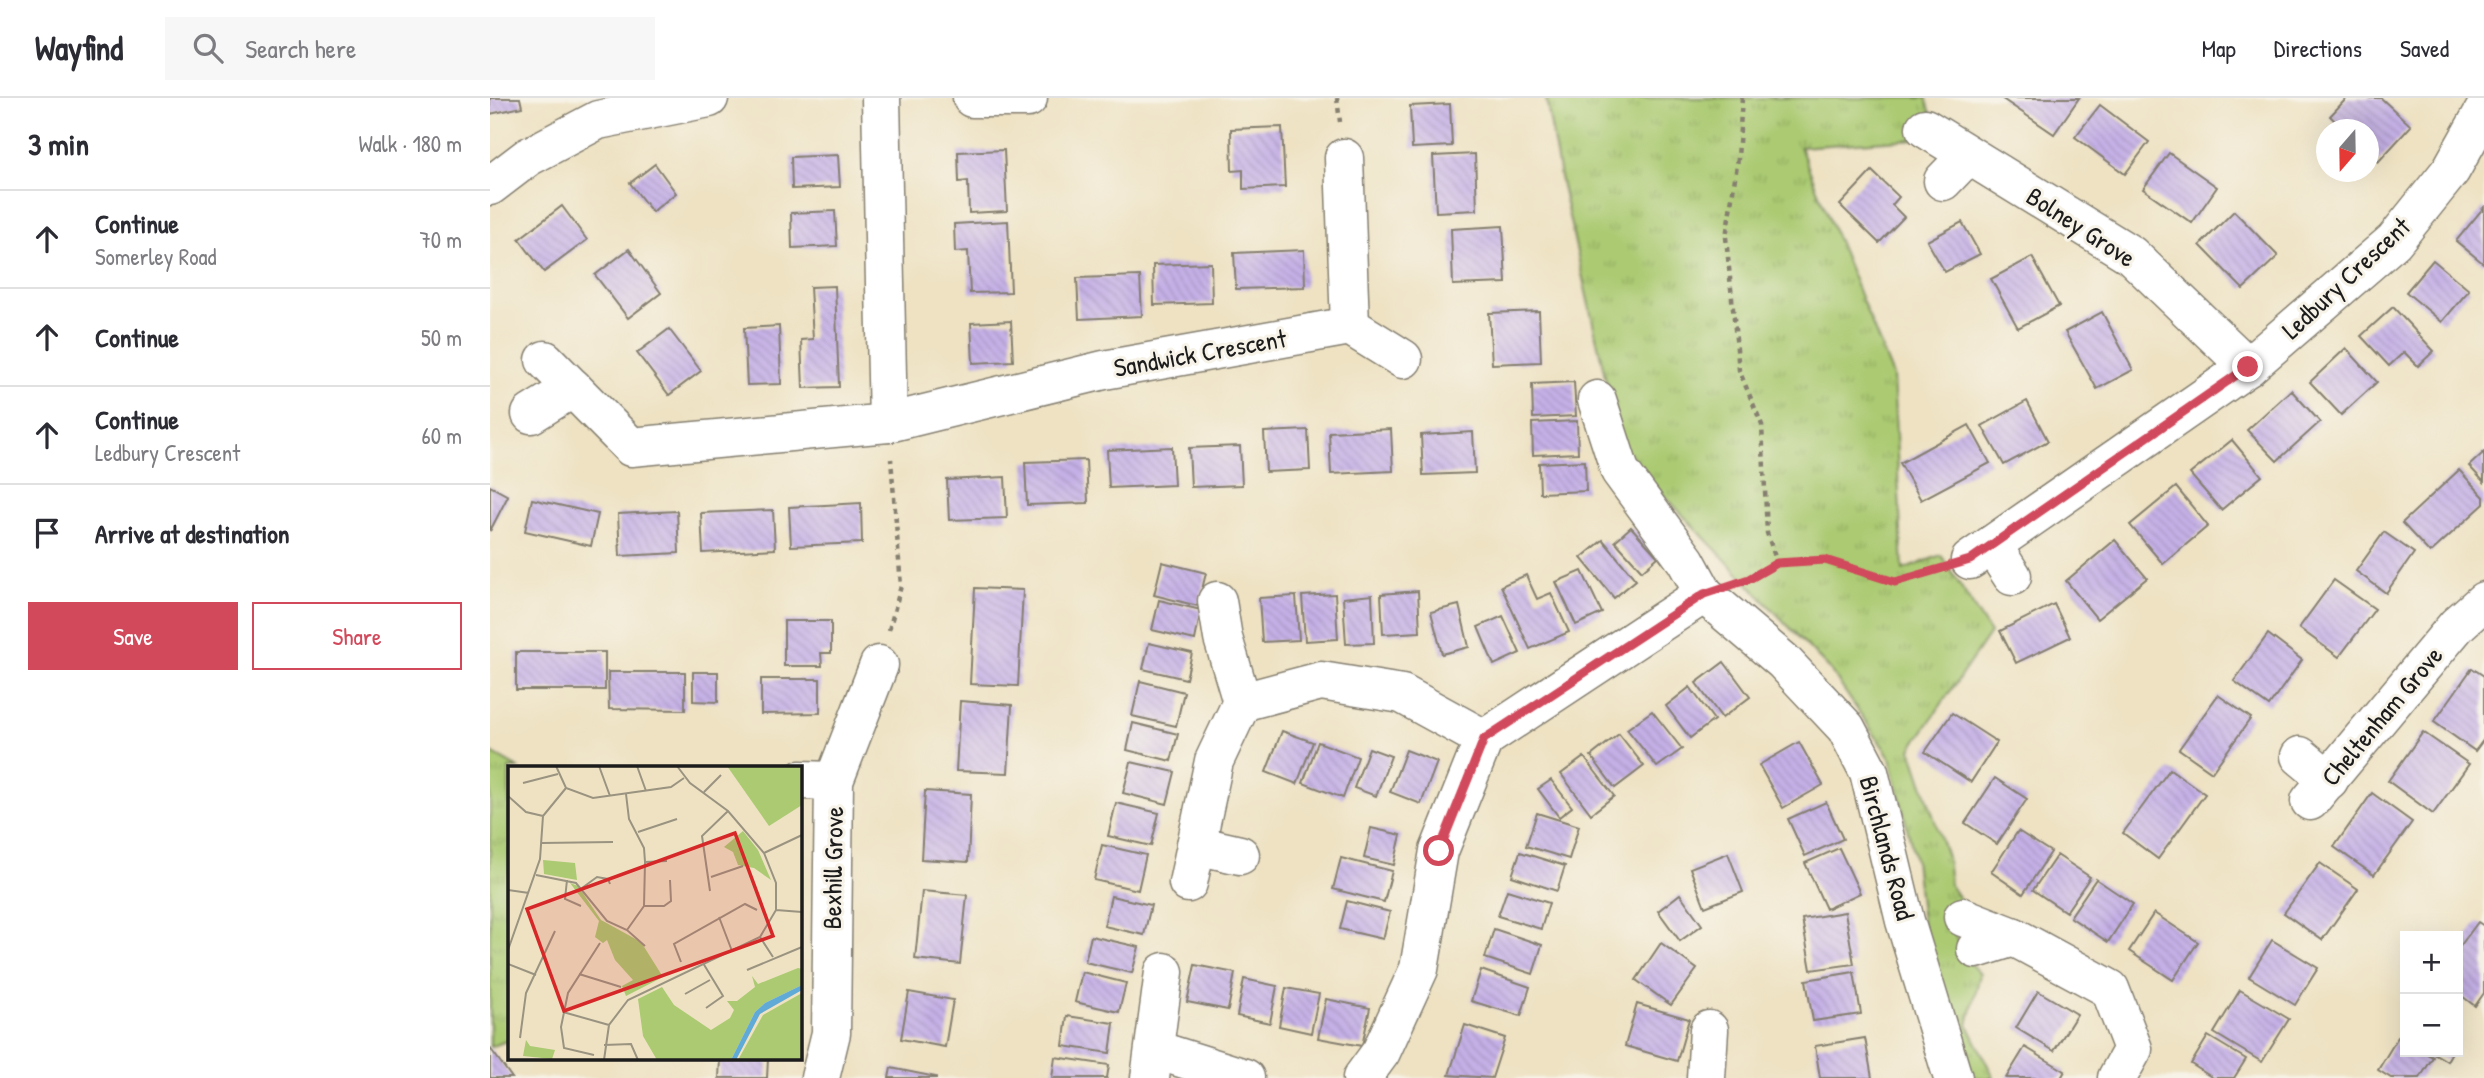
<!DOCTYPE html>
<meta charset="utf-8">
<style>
:root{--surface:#fff;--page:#f7f7f7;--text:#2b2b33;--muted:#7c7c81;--line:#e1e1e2;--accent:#d1495b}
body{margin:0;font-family:"Patrick Hand",sans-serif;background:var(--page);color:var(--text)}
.controls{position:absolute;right:21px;bottom:21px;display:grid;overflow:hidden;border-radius:0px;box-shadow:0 7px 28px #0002}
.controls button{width:63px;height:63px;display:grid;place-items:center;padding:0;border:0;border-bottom:2px solid var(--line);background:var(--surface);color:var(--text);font:35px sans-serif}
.compass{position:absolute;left:1826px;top:21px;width:63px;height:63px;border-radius:50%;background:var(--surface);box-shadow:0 7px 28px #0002;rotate:200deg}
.stop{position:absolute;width:21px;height:21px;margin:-16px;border:5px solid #d1495b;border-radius:50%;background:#fff}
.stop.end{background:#d1495b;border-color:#fff;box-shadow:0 2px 7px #0008}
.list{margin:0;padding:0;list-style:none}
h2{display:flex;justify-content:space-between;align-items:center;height:91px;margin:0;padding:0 28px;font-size:30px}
h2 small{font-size:23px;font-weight:400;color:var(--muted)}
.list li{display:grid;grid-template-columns:46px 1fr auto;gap:21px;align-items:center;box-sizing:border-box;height:98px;padding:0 28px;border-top:2px solid var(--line)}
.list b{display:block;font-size:26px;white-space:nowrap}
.list p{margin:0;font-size:23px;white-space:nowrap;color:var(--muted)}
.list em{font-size:23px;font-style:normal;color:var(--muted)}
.actions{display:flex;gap:14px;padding:21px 28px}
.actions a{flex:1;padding:16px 0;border:2px solid var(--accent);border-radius:0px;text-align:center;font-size:24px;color:var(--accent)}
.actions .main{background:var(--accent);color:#fff}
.icon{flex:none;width:38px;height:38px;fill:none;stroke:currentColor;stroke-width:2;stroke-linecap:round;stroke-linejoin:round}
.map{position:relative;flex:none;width:1994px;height:980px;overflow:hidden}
header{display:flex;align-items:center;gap:42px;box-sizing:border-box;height:98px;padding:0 35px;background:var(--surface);border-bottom:2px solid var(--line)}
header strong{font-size:33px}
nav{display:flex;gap:38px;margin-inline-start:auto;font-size:24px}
.search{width:490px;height:63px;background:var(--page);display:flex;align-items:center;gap:18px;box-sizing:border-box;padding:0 24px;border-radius:0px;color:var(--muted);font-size:26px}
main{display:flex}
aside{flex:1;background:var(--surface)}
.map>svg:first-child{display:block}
</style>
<header>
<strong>Wayfind</strong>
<div class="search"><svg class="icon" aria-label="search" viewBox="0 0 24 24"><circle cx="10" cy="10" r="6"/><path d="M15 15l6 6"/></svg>Search here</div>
<nav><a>Map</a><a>Directions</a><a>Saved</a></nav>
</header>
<main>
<aside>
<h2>3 min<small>Walk · 180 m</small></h2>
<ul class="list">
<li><svg class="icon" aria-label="ahead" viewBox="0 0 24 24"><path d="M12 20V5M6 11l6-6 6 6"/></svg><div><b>Continue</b><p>Somerley Road</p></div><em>70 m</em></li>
<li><svg class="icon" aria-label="ahead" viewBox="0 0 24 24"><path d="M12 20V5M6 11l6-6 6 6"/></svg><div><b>Continue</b></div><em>50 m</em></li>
<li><svg class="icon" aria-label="ahead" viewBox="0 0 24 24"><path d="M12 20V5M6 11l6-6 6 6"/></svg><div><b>Continue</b><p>Ledbury Crescent</p></div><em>60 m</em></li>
<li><svg class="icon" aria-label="arrive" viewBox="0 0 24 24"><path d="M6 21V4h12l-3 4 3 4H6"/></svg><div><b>Arrive at destination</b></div></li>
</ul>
<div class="actions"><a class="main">Save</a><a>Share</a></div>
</aside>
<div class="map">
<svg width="1994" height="980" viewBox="0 0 1994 980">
<defs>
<pattern id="park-tufts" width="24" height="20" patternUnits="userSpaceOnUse" patternTransform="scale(1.75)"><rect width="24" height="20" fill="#abca72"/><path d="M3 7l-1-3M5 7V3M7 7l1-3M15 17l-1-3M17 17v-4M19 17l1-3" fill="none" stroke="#93ad62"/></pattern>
<pattern id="building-back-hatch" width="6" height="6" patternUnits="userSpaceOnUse" patternTransform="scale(1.75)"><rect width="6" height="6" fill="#c5b0e6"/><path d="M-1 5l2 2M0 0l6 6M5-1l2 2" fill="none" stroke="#a997c5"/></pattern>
</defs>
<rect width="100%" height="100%" fill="#f7f3e8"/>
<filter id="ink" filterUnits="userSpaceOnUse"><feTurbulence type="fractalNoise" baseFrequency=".0143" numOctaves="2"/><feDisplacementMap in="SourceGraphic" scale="14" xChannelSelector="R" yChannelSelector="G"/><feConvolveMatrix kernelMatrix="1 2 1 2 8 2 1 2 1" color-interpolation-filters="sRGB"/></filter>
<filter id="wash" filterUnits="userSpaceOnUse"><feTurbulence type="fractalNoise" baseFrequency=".00686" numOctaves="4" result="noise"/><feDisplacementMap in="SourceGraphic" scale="28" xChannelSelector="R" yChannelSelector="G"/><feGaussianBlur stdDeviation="1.57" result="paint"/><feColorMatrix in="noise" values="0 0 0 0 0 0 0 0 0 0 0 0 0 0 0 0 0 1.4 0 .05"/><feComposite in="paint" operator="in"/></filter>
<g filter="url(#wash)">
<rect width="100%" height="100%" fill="#eee2c3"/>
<g fill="url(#park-tufts)" stroke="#647347" stroke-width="2">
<path d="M1056,0H1436L1443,21L1425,41L1310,49L1403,278L1413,472L1451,457L1500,535L1421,651L1457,759L1460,787L1476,811L1465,836L1474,859L1490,876L1478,927L1504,980H1481L1432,824L1425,762L1400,659L1340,572L1132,353L1070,79Z"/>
<path d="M0,654L28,670H19V942L0,949Z"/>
</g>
<g id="blocks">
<g fill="url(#building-back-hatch)">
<path d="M0,0H30L32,9L0,16Z"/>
<path d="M1511,0H1589L1564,36Z"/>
<path d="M1857,0H1891L1921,28L1888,64L1878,55V32H1854L1840,18Z"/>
<path d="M960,6L962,48L922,50L920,8Z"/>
<path d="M1610,7L1659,44L1635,76L1585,39Z"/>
<path d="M792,29L795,89L753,91V72L742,73L741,31Z"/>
<path d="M514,52L517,113L479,115L478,83L469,84L468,54Z"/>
<path d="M1679,55L1727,89L1702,125L1653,91Z"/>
<path d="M985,56L987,112L946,114L943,58Z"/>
<path d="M348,57L350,89L302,91L301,59Z"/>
<path d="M165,66L186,95L162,114L140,85Z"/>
<path d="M1382,73L1409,99L1402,107L1414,119L1389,145L1350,107Z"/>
<path d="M72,108L97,142L54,174L29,141Z"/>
<path d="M1994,109V166L1966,143Z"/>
<path d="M345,113L347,148L302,150L301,115Z"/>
<path d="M1744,113L1788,158L1753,191L1710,147Z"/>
<path d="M518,123L521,194L480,195L478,153L465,154L464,126Z"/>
<path d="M1472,124L1490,156L1455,174L1437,143Z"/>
<path d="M1013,128L1016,185L963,187L961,131Z"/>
<path d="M139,151L171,195L138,220L105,177Z"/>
<path d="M814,152L815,189L746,191L744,155Z"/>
<path d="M1542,159L1569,208L1528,230L1501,181Z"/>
<path d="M1943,162L1979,192L1952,224L1916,194Z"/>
<path d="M721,165L722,205L664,207L663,167Z"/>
<path d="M650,178L652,218L589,221L587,180Z"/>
<path d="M345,188L349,289L313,290L311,242L323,241L320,189Z"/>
<path d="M1903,209L1944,253L1928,268L1914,254L1899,268L1871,238Z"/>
<path d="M1049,213L1051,264L1002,266L999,215Z"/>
<path d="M1612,214L1643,272L1607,291L1575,234Z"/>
<path d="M521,223L523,263L483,265L481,225Z"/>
<path d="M289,228L291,286L257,287L254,230Z"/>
<path d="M179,231L211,273L179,297L147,255Z"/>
<path d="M1856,250L1887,284L1851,317L1820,284Z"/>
<path d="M1084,284L1086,318L1043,320L1042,286Z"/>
<path d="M1801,292L1830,324L1787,363L1757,332Z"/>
<path d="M1537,303L1558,343L1514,367L1492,328Z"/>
<path d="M1087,323L1088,355L1043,357L1042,325Z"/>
<path d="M1479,327L1500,365L1431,402L1410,365Z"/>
<path d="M901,331L903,373L841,376L839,334Z"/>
<path d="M818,332L820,372L776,374L774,334Z"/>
<path d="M983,334L985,375L933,377L931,337Z"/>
<path d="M1742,342L1772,378L1731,412L1700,376Z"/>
<path d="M750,348L752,387L701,389L699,350Z"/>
<path d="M682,349L684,387L619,390L617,352Z"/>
<path d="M1994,354V384L1979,368Z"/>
<path d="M596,362L598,405L537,407L535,364Z"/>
<path d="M1095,363L1096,393L1050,395L1049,365Z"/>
<path d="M1969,372L1994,399V406L1940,455L1912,425Z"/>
<path d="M515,379L517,420L459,422L457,382Z"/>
<path d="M0,388L18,398L0,433Z"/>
<path d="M1686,389L1718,428L1673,466L1640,427Z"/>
<path d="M42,401L108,416L101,448L35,433Z"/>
<path d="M371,405L372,445L301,448L299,409Z"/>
<path d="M283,412L285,451L213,455L211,415Z"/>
<path d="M187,413L189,455L130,458L128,416Z"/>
<path d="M1141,429L1168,459L1152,473L1125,443Z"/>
<path d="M1894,434L1924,455L1896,495L1866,473Z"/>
<path d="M1113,442L1146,482L1124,500L1091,460Z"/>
<path d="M1625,442L1657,480L1607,521L1576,483Z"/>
<path d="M672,464L716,475L708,508L664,497Z"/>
<path d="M1092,473L1112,515L1086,527L1066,484Z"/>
<path d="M1036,477L1047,501L1061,495L1079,534L1040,551L1011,488Z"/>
<path d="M1844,482L1885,511L1849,559L1809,530Z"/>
<path d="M485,490L533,492L528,588L480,586Z"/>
<path d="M928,493L930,534L893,536L891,496Z"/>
<path d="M845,496L848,541L815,543L812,498Z"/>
<path d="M882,497L884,545L856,546L853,500Z"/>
<path d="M806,498L809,542L772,544L769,500Z"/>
<path d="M669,502L711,512L705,542L662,532Z"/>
<path d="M1564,506L1580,539L1526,565L1510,533Z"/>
<path d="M969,507L979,549L952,556L941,514Z"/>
<path d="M1013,518L1030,555L1004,567L988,529Z"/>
<path d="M294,523H341V555H331L332,568H294Z"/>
<path d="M1778,536L1812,562L1779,608L1744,583Z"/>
<path d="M659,545L702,555L696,581L653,571Z"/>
<rect x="26" y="554" width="89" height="38"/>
<path d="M1234,564L1260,599L1232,620L1206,585Z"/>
<path d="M1982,570L1994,578V641L1985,653L1944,624Z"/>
<path d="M118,574H195V612L119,611Z"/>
<path d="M203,574H228V604L203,603Z"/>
<path d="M271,581H330V615L271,616Z"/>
<path d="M650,583L694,594L686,628L642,618Z"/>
<path d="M1200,589L1224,622L1200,640L1176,608Z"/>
<path d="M1728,597L1761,620L1722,674L1689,651Z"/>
<path d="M470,603L522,607L518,675L466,673Z"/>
<path d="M1162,613L1192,651L1167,669L1137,631Z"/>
<path d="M1462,615L1507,644L1481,684L1435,654Z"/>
<path d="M643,625L688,636L681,663L637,652Z"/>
<path d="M792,633L823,644L807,686L776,674Z"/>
<path d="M1933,634L1979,666L1943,716L1898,683Z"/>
<path d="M1129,636L1154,668L1125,690L1101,658Z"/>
<path d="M828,644L868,659L853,700L813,685Z"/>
<path d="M1309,644L1333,687L1293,710L1269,667Z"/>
<path d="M879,650L901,658L886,698L864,690Z"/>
<path d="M916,652L947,664L931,706L900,694Z"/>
<path d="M1094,659L1124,698L1101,716L1071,676Z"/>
<path d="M641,664L685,674L677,706L633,695Z"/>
<path d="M1680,671L1715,696L1668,761L1633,735Z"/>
<path d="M1505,680L1537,701L1507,746L1475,725Z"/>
<path d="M1061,682L1082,709L1069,719L1048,691Z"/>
<path d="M435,693L481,696L478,764L431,761Z"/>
<path d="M1882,695L1922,724L1884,777L1844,749Z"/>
<path d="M1336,704L1353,741L1315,758L1298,721Z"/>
<path d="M626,705L669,715L661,748L618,738Z"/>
<path d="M1047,715L1089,728L1079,761L1036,748Z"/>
<path d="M881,730L911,737L904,767L874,760Z"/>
<path d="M1528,733L1561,754L1533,796L1501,774Z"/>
<path d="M612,747L656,757L648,792L604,782Z"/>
<path d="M1349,750L1370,795L1336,811L1315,765Z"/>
<path d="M1030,754L1075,768L1067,793L1022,778Z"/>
<path d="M1238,755L1253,794L1215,809L1200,770Z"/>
<path d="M1567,757L1600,779L1576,814L1543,792Z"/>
<path d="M851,760L902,773L894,804L843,791Z"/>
<path d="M1830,765L1868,791L1832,842L1794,815Z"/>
<path d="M1606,781L1643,806L1618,844L1580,819Z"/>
<path d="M1017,792L1059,805L1051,831L1008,818Z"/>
<path d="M432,793L477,797L470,866L425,861Z"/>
<path d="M1190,796L1212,827L1190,843L1168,813Z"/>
<path d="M621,798L661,807L654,837L614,828Z"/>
<path d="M857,803L900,814L893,841L850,831Z"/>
<path d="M1355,814L1364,866L1321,872L1312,821Z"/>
<path d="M1664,815L1708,844L1683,882L1639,853Z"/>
<path d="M1988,824L1994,828V895L1985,908L1968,895V851Z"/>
<path d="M1004,831L1052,847L1043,876L995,860Z"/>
<path d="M601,838L649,849L642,875L595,864Z"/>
<path d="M1782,842L1828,870L1805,907L1759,879Z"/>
<path d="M1171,845L1207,871L1181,907L1146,882Z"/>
<path d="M705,867L745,875L738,912L697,904Z"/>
<path d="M991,872L1040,889L1031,918L981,903Z"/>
<path d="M592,874L636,885L629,914L585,904Z"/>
<path d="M1364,874L1371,916L1323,923L1316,882Z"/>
<path d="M754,881L787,888L780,925L747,918Z"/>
<path d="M796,890L829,896L821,935L789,928Z"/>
<path d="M1750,892L1799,921L1772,964L1724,935Z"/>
<path d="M1548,893L1587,916L1564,953L1526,930Z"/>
<path d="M419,894L463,902L455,949L411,941Z"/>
<path d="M836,901L880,910L872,948L828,940Z"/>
<path d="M1147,906L1199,921L1187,963L1135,948Z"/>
<path d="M577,918L624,925L620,955L573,948Z"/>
<path d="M975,927L1015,940L1002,980L959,977Z"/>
<path d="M1718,938L1756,961L1744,980H1723L1701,966Z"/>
<path d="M1908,939L1915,943V954H1933L1943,959L1930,980H1901L1888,972Z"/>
<path d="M1375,940L1382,980H1330L1325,948Z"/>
<path d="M1535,949L1575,973L1571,980H1516Z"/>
<path d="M0,950L22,980H0Z"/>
<path d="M1942,954H1962L1957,963Z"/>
<path d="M565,959L619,967L617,980H562Z"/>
<path d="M230,961H278L277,980H229Z"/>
<path d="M401,970L446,979V980H399Z"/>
</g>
</g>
</g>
<g filter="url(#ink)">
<use href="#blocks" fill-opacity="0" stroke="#857f70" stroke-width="2"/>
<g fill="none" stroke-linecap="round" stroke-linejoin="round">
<defs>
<g id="minor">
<path d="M391,0L398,325"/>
<path d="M482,0H538"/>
<path d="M1435,30L1641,157L1758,269"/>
<path d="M1453,83L1478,57"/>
<path d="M0,88L38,59L108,22L219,0"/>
<path d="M860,228L913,261"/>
<path d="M55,262L141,349L398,325L614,272L860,228L854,60"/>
<path d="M1107,302L1130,373L1196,463L1214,496L1293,563L1356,630L1379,674L1415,823L1463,980"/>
<path d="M41,316L83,290"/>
<path d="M1502,447L1522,478"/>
<path d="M1480,462L1758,269L1904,143L1961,72L1994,13"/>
<path d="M727,503L733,540L752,604"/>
<path d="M1810,658L1839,682"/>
<path d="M310,682L344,683"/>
<path d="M1820,703L1967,527L1994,503"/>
<path d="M706,747L750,757"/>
<path d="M698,785L724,663L752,604L831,583L912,596L994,641"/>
<path d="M1473,819L1524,839L1486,851"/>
<path d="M1524,839L1620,891L1643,951L1627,980"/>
<path d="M666,952L755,980"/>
<path d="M330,980L341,935L344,683L389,567"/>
<path d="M660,980L674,874"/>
<path d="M872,980L891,954L929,871L949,753L994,641L1214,496"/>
<path d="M1216,980L1219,932"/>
</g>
</defs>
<use href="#minor" stroke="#857f70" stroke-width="41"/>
<g stroke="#857f70" stroke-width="4.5" stroke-dasharray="5 5" stroke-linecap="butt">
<path d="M847,0L850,24"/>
<path d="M1252,0L1248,60L1236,139L1249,272L1272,327L1277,435L1287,465"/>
<path d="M1254,483L1287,465L1311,462H1335L1405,484L1445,471"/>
<path d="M399,532L411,488L401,361"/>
</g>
<use href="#minor" stroke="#fff" stroke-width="38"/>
</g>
</g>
<g fill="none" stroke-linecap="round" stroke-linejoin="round" filter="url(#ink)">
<path stroke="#d1495b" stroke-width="9" d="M949,753L994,641L1214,496L1259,481L1287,465L1335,462L1405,484L1480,462L1758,269"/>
</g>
<g text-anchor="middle" stroke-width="6" stroke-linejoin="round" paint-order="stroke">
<g font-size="26" fill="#1c1c1c" stroke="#f7f3e8">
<text transform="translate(1591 129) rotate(33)" y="9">Bolney Grove</text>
<text transform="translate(1856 180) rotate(-43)" y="9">Ledbury Crescent</text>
<text transform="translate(710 255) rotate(-10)" y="9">Sandwick Crescent</text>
<text transform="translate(1892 618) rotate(-50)" y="9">Cheltenham Grove</text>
<text transform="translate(1397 750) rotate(75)" y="9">Birchlands Road</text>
<text transform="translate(343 770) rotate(-89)" y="9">Bexhill Grove</text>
</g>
</g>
<g transform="translate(18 668)">
<rect width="294" height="294" fill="#eee2c3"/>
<path d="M219,0H294V39L261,60Z" fill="#abca72"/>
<path d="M235,65L250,84L263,114L246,102L230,99L225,86L216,81ZM35,94L67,97L69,114L36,108ZM62,117L70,120L93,154L133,176L155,211L118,230L114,220L125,214L107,194L99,174L95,177L87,171L91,155ZM290,202L294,203V219L257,237L247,246L223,294H149L135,270L130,233L154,221L166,239L203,264L222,252L226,244L219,235H229L247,221L244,210L250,218ZM294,227V294H230L255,249ZM18,274L22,280L47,284L44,293L15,290Z" fill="#abca72"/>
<path d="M294,219V224L252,248L228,294H223L247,246L257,237Z" fill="#5faad7"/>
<path fill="none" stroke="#9a9380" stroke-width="2" d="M48,0L58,22L85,32L163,21L176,12M91,0L102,30M129,0L138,25M15,17L50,8M196,26L213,9M118,28L121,53L136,82L137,96L136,140L119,164M0,30L18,46L35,50M130,66L169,53M34,77L105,76M256,87L294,69M137,96L159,95M28,109L68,117L99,155L119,164L137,180M203,111L235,100M59,114L57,133L73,140M74,122L89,111L100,113L102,118M0,124L21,127M202,125L194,70L220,45M136,140H156L163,135L162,114M268,144L294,146M211,151L224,185M252,171L265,191M0,184L32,93L35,50L58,22M173,196L166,178L237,138L249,144M195,197L215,230L198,242M0,198L28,209M239,204L294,181M71,208L113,221M177,228L202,214M55,246L101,259M12,272L18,227L47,165M96,279L123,278L130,294M86,289L56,282L53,261L60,227L92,177M96,294L101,259L120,234L252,171L268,144V117L256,87L220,45L182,17L169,0"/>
<path fill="#d62828" fill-opacity="0.15" stroke="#d62828" stroke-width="3.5" d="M227,67L265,170L56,245L19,143Z"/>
<rect width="294" height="294" fill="none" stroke="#1c1c1c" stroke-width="3.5"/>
</g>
</svg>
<div class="controls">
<button>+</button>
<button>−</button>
</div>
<svg class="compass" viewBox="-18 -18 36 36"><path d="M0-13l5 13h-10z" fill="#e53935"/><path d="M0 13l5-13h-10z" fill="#7c7c81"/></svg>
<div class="stop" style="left:949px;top:753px"></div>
<div class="stop end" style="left:1758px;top:269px"></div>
</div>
</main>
